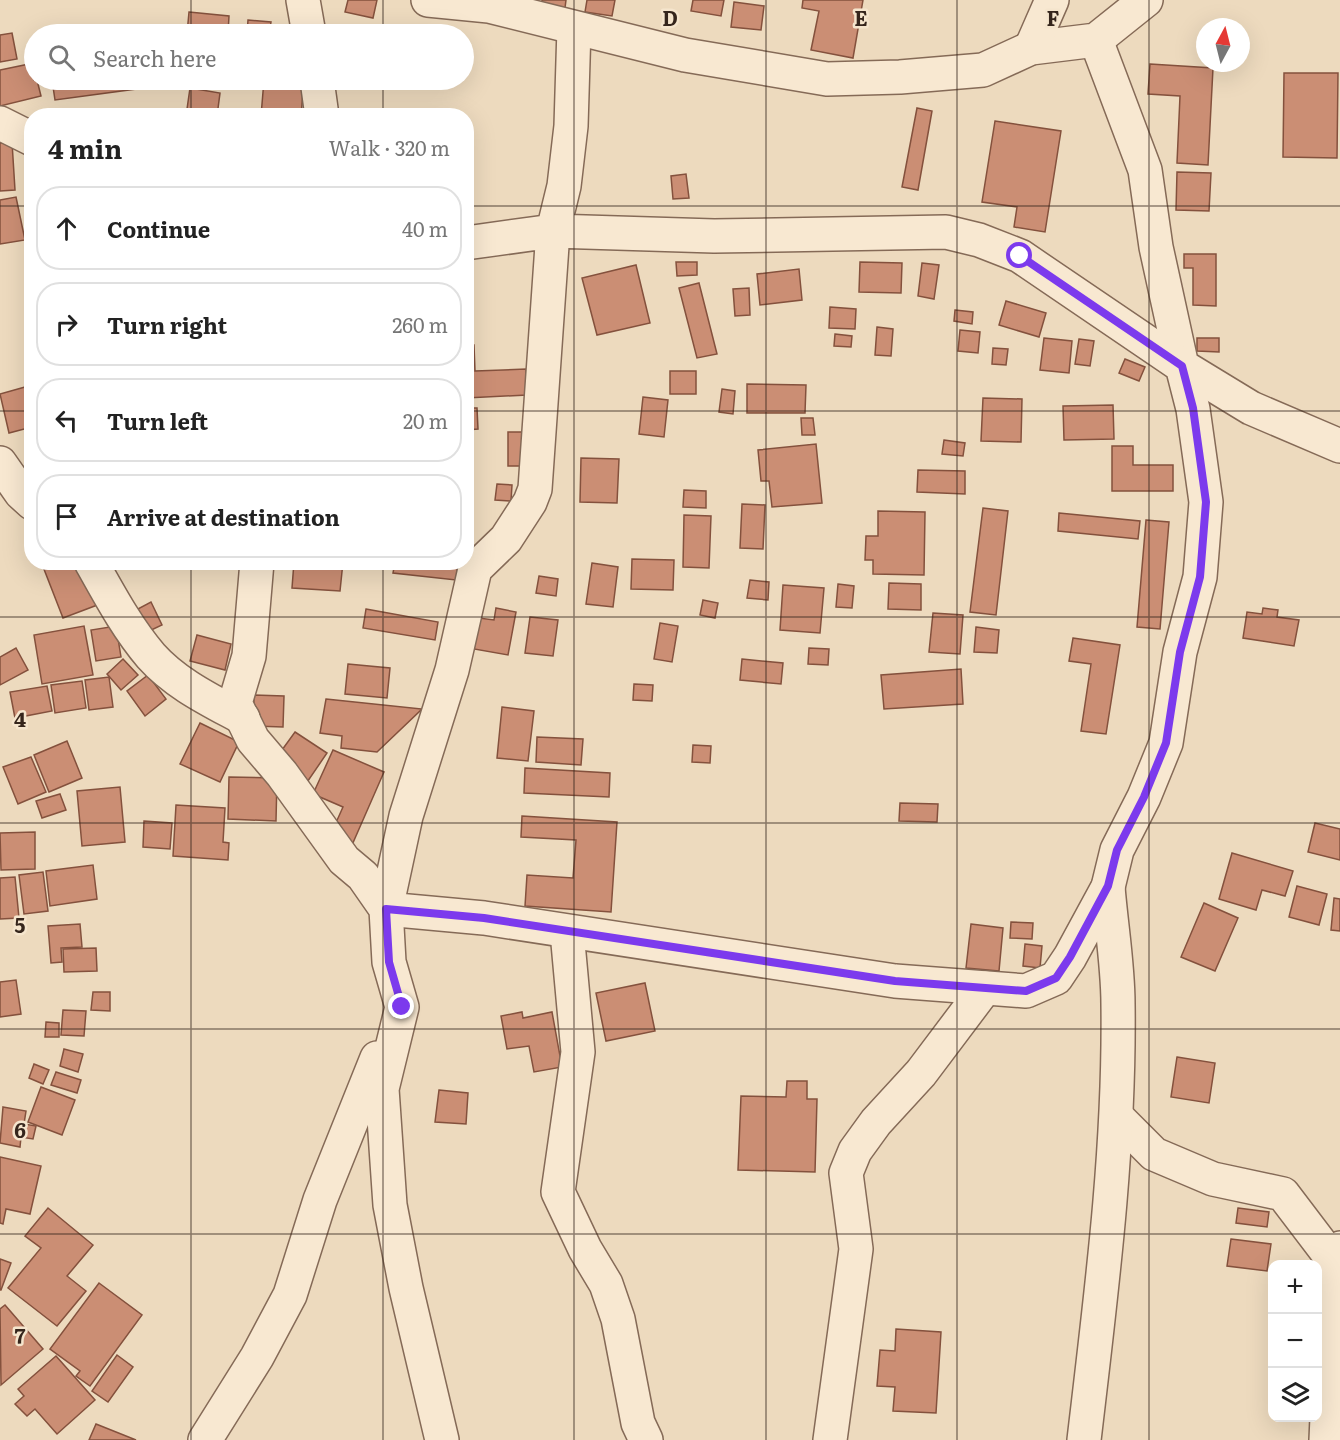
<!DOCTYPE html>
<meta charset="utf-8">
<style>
:root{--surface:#fff;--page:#f6f6f6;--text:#222;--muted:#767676;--line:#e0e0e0}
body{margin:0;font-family:Literata,serif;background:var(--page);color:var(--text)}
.controls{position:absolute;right:18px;bottom:18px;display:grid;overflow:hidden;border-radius:12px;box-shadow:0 6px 24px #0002}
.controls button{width:54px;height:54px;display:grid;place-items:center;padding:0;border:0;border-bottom:2px solid var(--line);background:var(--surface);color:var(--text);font:30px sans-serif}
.compass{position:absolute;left:1196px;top:18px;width:54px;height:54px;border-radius:50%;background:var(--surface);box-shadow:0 6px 24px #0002;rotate:7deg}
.stop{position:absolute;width:18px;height:18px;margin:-14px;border:4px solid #7c3aed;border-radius:50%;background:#fff}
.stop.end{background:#7c3aed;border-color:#fff;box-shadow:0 2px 6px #0008}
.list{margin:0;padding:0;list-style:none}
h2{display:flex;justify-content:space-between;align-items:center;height:78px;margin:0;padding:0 24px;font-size:26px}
h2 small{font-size:20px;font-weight:400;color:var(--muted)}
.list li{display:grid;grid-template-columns:39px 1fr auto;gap:18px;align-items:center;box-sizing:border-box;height:84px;margin:0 12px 12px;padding:0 12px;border:2px solid var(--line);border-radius:24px}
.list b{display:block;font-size:22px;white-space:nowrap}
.list em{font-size:20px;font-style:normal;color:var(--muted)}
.icon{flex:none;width:33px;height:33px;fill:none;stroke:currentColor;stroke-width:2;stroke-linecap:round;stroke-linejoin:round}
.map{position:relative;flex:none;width:1340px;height:1440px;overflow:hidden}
.search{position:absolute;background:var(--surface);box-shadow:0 6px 24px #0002;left:24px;top:24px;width:450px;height:66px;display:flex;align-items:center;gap:15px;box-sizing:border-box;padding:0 21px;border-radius:33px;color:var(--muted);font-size:22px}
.panel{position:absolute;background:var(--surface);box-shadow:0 6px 24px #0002;left:24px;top:108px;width:450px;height:462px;border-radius:24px}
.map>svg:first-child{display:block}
</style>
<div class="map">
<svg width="1340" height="1440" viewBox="0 0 1340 1440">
<rect width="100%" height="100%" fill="#eddabe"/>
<g fill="#cb8e74" stroke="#84513d" stroke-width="1.5">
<path d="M348,0H377L373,18L345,12Z"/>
<path d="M542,0H566L565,8L542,6Z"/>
<path d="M587,0H615L612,16L585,12Z"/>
<path d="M693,0H724L721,16L691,11Z"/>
<path d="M803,0H863L853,58L811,50L819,11L802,8Z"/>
<path d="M734,2L764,6L761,30L731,27Z"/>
<path d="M189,12L229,16L228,34H187Z"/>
<path d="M248,20L271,22L269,34H247Z"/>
<path d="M127,25L128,34H61Z"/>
<path d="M12,33L17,59L0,62V35Z"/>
<path d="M34,63V80H37L41,96L0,106V70Z"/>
<path d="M1150,64L1213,68L1208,165L1177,163L1180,96L1148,94Z"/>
<path d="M1284,73H1338L1337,158L1283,157Z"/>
<path d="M52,80H135L136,89L55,100Z"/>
<path d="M264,80H304L301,116H261Z"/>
<path d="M190,88L220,93L217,116H186Z"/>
<path d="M917,108L932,111L918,190L902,187Z"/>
<path d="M995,121L1061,131L1045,232L1014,227L1017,207L982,202Z"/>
<path d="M12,142L15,190L0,191V143Z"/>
<path d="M1177,172L1211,173L1209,211L1176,210Z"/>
<path d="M686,174L689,198L673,199L671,176Z"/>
<path d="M16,197L25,240L0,244V200Z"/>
<path d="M1184,254H1216V306L1193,305V268H1184Z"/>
<path d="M676,262H697V275L677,276Z"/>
<path d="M860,262L902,263L901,293L859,292Z"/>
<path d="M922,263L939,265L934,299L918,296Z"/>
<path d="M636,265L650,323L597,335L582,278Z"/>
<path d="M799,269L802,300L760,305L757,274Z"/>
<path d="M466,270H469L470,291H466Z"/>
<path d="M699,283L717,354L697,358L679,288Z"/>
<path d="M749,288L750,315L735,316L733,289Z"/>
<path d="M466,301H467L469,339H466Z"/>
<path d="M1006,301L1046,313L1039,337L999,325Z"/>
<path d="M830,307L856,309L855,329L829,328Z"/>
<path d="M955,310L973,312L972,324L954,321Z"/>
<path d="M877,327L893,329L891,356L875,355Z"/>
<path d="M960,330L980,332L978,353L958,351Z"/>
<path d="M835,334L852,336L851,347L834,346Z"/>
<path d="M1044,338L1072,341L1069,373L1040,370Z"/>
<path d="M1197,338H1219V352L1197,351Z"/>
<path d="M1079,339L1094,341L1090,366L1075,364Z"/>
<path d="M466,345H474L475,371L526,369L527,395L466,398Z"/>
<path d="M993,348L1008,349L1006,365L992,364Z"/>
<path d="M1125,359L1145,367L1139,381L1119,373Z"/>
<rect x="670" y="371" width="26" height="23"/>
<path d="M747,384L806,385L805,413H747Z"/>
<path d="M32,385V427L9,433L0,394Z"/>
<path d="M722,389L735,391L733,414L719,412Z"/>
<path d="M643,397L668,400L664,437L639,434Z"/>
<path d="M983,398L1022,399L1021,442L981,441Z"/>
<path d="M1113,405L1114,439L1064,440L1063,406Z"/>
<path d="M466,408H477L478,429L466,430Z"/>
<path d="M801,418H813L815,435H802Z"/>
<path d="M508,432H526L525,466H508Z"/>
<path d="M944,440L965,443L963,456L942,454Z"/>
<path d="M816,444L822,503L772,507L769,481H761L758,450Z"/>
<path d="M1112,446H1133V465H1173V491H1112Z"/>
<path d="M581,458L619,459L617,503L580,502Z"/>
<path d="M918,470L965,471V494L917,492Z"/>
<path d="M497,484L512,485L511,501L495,500Z"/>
<path d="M684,490L706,491V508L683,507Z"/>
<path d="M742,504L765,505L763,549L740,548Z"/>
<path d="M983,508L1008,511L996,615L970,612Z"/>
<path d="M878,511L925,512L924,575L873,574V560H865L866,536H878Z"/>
<path d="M1059,513L1140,521L1138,539L1058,531Z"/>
<path d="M684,515L711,516L709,568L683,567Z"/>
<path d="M1146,520L1169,522L1160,629L1137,627Z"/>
<path d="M632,559L674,560L673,590L631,589Z"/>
<path d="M46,562H83L100,604L63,618L42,564Z"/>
<path d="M294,562H343L340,591L292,588Z"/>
<path d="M395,562H458L456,580L393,573Z"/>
<path d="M592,563L618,567L613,607L586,604Z"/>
<path d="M539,576L558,579L556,596L536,593Z"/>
<path d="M750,580L769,582L768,600L747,598Z"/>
<path d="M889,583L921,584V610L888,609Z"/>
<path d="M838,584L854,586L852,608L836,607Z"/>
<path d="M783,585L824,588L820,633L780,630Z"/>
<path d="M703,600L718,603L715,618L700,615Z"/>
<path d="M151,602L162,625L145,633L134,611Z"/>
<path d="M496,608L516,612L508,655L474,649L479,618L494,620Z"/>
<path d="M1263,608L1278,610L1277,617L1299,620L1294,646L1243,638L1247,612L1262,614Z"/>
<path d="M366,609L438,622L435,640L363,628Z"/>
<path d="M933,613L963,615L960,654L929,652Z"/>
<path d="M530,617L558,620L553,656L525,653Z"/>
<path d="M660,623L678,626L672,662L654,659Z"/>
<path d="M84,626L93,675L42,684L34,635Z"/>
<path d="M116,626L121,657L96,661L91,630Z"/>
<path d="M976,627L999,630L997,653L974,652Z"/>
<path d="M197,635L231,644L225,670L190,661Z"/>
<path d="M1073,638L1120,645L1106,734L1081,731L1091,664L1069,661Z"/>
<path d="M16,648L28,670L0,685V657Z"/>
<path d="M809,648L829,649L828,665L808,664Z"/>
<path d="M123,659L138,675L121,690L107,674Z"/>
<path d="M742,659L783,663L781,684L740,680Z"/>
<path d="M348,664L390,668L387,698L345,694Z"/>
<path d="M961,669L963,704L884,709L881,675Z"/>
<path d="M148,675L166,699L145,716L127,691Z"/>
<path d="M109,677L113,707L89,710L85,680Z"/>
<path d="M82,681L86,708L55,713L51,685Z"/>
<path d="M634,684L653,685L652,701L633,700Z"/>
<path d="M47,686L52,711L15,718L10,692Z"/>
<path d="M254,695L284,696L283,727L253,726Z"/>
<path d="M326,699L422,709L377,752L341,748L342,736L320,733Z"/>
<path d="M502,707L534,711L528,761L497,758Z"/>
<path d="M200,723L239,742L220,782L180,764Z"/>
<path d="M295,732L327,753L301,791L274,761Z"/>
<path d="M537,737L583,739L581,765L536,762Z"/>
<path d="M67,741L82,778L49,792L34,755Z"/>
<path d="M693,745L711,746L710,763L692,762Z"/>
<path d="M333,750L384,772L352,845L330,836L343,807L313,794Z"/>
<path d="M31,757L46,792L18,804L3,767Z"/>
<path d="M525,768L610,773L609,797L524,793Z"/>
<path d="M229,777L277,778L276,821L228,819Z"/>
<path d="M120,787L125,842L82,846L77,791Z"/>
<path d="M60,794L66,810L42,818L36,801Z"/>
<path d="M900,803L938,804L937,822L899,821Z"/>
<path d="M176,805L225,808L223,842L229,843L228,860L173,856Z"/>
<path d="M522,816L617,822L611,912L525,906L527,875L573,878L576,840L521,837Z"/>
<path d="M144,821L172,823L170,849L143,847Z"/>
<path d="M1315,823L1340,829V860L1308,852Z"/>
<path d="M35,832V869L1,870L0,833Z"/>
<path d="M1232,853L1293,871L1285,896L1262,890L1256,910L1219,899Z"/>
<path d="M93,865L97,899L50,906L46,871Z"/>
<path d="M43,872L48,911L24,914L19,875Z"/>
<path d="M15,877L19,918L0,919V878Z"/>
<path d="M1297,886L1327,894L1319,925L1289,917Z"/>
<path d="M1334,898L1340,899V931L1331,930Z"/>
<path d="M1204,903L1238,918L1215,971L1181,957Z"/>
<path d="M1011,922L1033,923L1032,939L1010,938Z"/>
<path d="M80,924L82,947L61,948L62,962L51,963L48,926Z"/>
<path d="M971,924L1003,928L999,971L966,968Z"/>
<path d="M1025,944L1042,946L1040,968L1023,966Z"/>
<path d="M96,948L97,971L64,972L63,949Z"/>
<path d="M16,980L21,1014L0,1017V982Z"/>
<path d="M645,983L655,1031L606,1041L596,993Z"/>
<path d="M93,992H110V1011L91,1010Z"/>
<path d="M63,1010L86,1011L84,1036L61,1035Z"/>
<path d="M522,1012L523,1018L552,1012L562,1067L534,1072L529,1046L507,1049L501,1016Z"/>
<path d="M46,1022L59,1023V1037H45Z"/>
<path d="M64,1049L83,1054L78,1072L60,1066Z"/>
<path d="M1177,1057L1215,1063L1209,1103L1171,1097Z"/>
<path d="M34,1064L49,1070L43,1084L29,1078Z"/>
<path d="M56,1072L81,1080L77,1093L51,1085Z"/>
<path d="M787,1081H807V1099H817L815,1172L738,1170L741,1096L786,1097Z"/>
<path d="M41,1087L75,1100L62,1135L28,1122Z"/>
<path d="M439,1090L468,1093L466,1124L435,1122Z"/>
<path d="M3,1107L26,1111L24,1124L36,1126L33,1139L21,1137L20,1147L0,1143Z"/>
<path d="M0,1157L41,1166L30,1214L6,1209L3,1224L0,1223Z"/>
<path d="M48,1208L93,1245L67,1276L86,1291L57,1326L8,1288L41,1248L25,1236Z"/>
<path d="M1238,1208L1269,1212L1267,1227L1236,1223Z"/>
<path d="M1231,1239L1271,1244L1267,1271L1227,1266Z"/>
<path d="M0,1259L11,1263L1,1290H0Z"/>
<path d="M99,1283L142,1315L90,1386L76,1376L80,1371L50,1349Z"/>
<path d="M5,1305L43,1349L1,1385L0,1309Z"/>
<path d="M896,1329L941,1332L936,1413L893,1411L895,1387L877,1386L880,1350L895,1351Z"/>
<path d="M117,1355L133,1367L108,1402L92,1391Z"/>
<path d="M56,1356L95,1400L57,1434L35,1409L27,1416L15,1404L24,1396L18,1389Z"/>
<path d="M96,1424L136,1440H89Z"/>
</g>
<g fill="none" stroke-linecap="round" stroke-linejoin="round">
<defs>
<g id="street">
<path d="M303,0L309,34"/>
<path d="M428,0L489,6L685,55L827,79L900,77L983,70L1031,48L1096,40L1146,0"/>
<path d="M1096,40L1145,170L1156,247L1182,366L1251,408L1340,446"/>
<path d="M1031,48L1052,0"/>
<path d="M317,80L322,116"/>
<path d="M0,123L32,139"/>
<path d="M466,243L553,231L714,236L946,232L979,240L1020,256L1182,366L1193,409L1206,502L1200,577L1180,652L1166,743L1144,797L1117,850L1108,887L1070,957L1056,978L1026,991L895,981L484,918L386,909L406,816L452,670L475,569L506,539L530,502L535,489L553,231L564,186L571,126L574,28"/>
<path d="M0,463L21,493L32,503"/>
<path d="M91,562C109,594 127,628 151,656C176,684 210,700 243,718"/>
<path d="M257,562L249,656L235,703L253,740L282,774L344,860L363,876L386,909L389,962L402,1007L382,1089L390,1205L406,1288L442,1440"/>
<path d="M567,932L578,1052L558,1192L585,1249L606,1284L618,1319L638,1423L646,1440"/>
<path d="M1117,1117L1154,1154L1213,1179L1283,1194L1340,1269"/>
<path d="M205,1440L257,1357L290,1295L320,1200L377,1058"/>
<path d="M830,1440L856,1249L846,1173L855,1151L876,1122L921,1073L985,988"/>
<path d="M1084,1440C1101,1295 1120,1150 1118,1004C1118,965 1111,925 1108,887"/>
<path d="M1326,1440L1331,1325L1340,1248"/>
</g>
</defs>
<use href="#street" stroke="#856a57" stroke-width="36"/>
<use href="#street" stroke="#f8e8d1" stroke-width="33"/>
</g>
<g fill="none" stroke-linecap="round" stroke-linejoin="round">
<path stroke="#7c3aed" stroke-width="8" d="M402,1007L389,962L386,909L484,918L895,981L1026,991L1056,978L1070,957L1108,886L1117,850L1144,797L1166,743L1180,652L1200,577L1206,502L1193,408L1182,366L1020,256"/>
</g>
<path fill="none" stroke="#35251c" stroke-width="1.5" stroke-opacity="0.55" d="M191,0V34M383,0V34M574,0V1440M766,0V1440M957,0V1440M1149,0V1440M191,80V116M383,80V116M0,206H32M466,206H1340M0,411H32M466,411H1340M191,562V1440M383,562V1440M0,617H1340M0,823H1340M0,1029H1340M0,1234H1340"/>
<g font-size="20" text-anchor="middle" font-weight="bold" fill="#35251c" stroke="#f5e5cd" stroke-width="5" stroke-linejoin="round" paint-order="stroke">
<text x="670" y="26">D</text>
<text x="861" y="26">E</text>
<text x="1053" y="26">F</text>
<text x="20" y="727">4</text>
<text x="20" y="933">5</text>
<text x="20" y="1138">6</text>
<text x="20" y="1344">7</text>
</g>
</svg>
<div class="controls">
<button>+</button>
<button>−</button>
<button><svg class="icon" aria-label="layers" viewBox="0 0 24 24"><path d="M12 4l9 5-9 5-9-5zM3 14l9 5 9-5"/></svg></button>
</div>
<svg class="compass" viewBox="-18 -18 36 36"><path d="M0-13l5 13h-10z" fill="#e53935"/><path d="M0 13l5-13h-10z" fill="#767676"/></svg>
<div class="stop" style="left:1020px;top:256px"></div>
<div class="stop end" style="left:402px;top:1007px"></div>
<div class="search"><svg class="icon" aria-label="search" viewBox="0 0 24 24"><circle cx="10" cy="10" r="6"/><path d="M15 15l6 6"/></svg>Search here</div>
<section class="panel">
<h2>4 min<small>Walk · 320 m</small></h2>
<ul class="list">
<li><svg class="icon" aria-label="ahead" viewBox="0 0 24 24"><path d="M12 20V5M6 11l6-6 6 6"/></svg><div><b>Continue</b></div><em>40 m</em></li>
<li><svg class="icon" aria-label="right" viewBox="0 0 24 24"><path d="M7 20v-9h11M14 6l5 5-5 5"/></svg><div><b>Turn right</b></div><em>260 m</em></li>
<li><svg class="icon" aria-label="left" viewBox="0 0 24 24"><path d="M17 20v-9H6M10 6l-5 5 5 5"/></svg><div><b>Turn left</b></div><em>20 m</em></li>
<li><svg class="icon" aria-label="arrive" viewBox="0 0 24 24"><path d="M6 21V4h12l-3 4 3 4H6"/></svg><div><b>Arrive at destination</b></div></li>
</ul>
</section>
</div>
